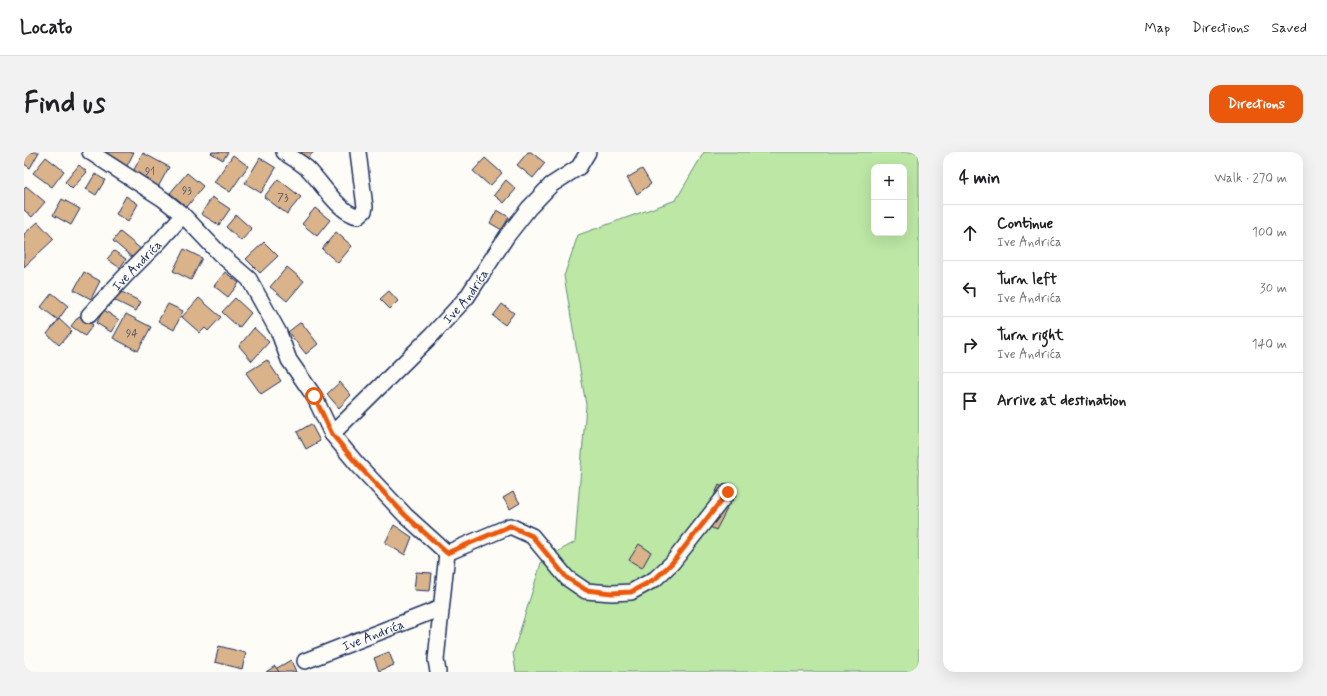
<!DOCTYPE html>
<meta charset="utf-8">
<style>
:root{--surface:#fff;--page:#f2f2f2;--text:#202124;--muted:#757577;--line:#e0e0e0;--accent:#ea580c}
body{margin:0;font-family:Mynerve,sans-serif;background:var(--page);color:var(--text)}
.controls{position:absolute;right:12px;top:12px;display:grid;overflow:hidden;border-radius:8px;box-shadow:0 4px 16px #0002}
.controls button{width:36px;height:36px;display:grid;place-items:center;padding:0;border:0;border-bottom:1px solid var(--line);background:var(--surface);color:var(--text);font:20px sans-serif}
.stop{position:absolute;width:12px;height:12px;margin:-9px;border:3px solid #ea580c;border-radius:50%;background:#fff}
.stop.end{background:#ea580c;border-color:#fff;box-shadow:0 1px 4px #0008}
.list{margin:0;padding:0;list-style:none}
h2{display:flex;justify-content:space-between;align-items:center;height:52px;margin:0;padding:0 16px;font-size:17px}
h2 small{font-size:13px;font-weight:400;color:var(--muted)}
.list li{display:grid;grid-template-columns:26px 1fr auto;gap:12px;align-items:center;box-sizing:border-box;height:56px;padding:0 16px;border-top:1px solid var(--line)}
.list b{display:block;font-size:15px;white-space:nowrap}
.list p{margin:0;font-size:13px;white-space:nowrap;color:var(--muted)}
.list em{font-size:13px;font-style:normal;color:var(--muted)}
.icon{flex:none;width:22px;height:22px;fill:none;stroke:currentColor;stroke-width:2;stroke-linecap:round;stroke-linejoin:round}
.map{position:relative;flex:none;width:895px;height:520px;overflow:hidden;border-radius:12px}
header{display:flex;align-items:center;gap:24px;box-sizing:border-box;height:56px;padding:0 20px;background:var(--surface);border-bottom:1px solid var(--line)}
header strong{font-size:19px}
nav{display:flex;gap:22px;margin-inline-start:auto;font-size:14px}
.intro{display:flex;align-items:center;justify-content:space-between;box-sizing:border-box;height:96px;padding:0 24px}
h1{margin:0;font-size:28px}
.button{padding:10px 18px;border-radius:12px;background:var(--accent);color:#fff;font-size:14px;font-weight:700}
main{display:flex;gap:24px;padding:0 24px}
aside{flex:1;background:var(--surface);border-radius:12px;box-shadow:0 4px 16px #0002}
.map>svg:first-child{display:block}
</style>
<header>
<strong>Locato</strong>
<nav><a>Map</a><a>Directions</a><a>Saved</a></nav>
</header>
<div class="intro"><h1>Find us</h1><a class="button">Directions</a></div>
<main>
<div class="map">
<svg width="895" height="520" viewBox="0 0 895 520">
<rect width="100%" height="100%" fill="#fdfcf7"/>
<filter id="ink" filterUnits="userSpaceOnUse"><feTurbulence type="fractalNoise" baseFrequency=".025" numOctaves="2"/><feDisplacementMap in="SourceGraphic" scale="8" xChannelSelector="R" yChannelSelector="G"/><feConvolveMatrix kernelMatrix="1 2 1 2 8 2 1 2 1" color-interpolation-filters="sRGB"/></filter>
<g filter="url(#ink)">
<path fill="#bce7a4" stroke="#6c8b81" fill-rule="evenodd" d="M680,0H895V520H492L489,501L518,408L551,390L562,253L540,124L554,83L652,48ZM850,15H880V81H850Z"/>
<g fill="#dab38b" stroke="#1b2f5e">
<path d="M0,0H15L6,16L0,12Z"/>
<path d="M79,0H110L102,16Z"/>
<path d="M188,0H204L199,8L187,1Z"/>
<path d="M277,0H290L283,6Z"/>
<path d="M504,0H507L521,11L509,26L493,13Z"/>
<path d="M119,1L145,15L133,37L107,23Z"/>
<path d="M209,3L224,14L206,40L190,30Z"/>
<path d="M22,5L40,19L28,35L9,21Z"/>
<path d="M236,6L252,16L237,41L221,31Z"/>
<path d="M461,6L478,21L466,34L449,19Z"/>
<path d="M55,13L63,20L48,37L41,30Z"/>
<path d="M618,17L627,32L613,42L603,26Z"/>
<path d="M163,21L179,34L163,55L146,41Z"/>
<path d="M71,22L81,28L72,43L62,37Z"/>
<path d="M254,27L277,45L263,62L240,45Z"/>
<path d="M482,28L492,37L480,51L470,43Z"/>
<path d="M2,34L21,50L8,65L0,58V37Z"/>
<path d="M102,44L114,52L104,70L92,62Z"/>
<path d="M188,45L206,57L195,73L177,62Z"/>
<path d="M38,47L56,57L47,73L29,63Z"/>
<path d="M291,56L306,68L293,84L278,72Z"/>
<path d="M473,58L485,65L478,78L466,71Z"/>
<path d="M212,63L228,77L217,89L202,75Z"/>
<path d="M14,70L30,87L0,115V82Z"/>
<path d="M96,80L118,98L110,107L89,89Z"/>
<path d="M312,80L328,94L314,111L298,97Z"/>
<path d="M240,90L254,104L236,121L222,107Z"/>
<path d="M160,97L178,106L167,128L149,119Z"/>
<path d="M90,99L102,107L96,116L83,107Z"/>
<path d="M263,115L280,129L263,149L246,135Z"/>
<path d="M60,120L76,129L67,147L50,138Z"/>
<path d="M201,120L215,131L204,145L190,134Z"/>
<path d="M96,139L117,150L112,159L90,148Z"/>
<path d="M365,139L374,149L366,157L356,147Z"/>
<path d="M28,141L44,154L34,168L17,155Z"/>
<path d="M175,146L197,165L184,179L181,176L176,181L158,165Z"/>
<path d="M211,146L227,161L215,176L198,160Z"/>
<path d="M144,152L159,159L150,178L134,169Z"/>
<path d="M478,152L490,161L481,173L469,164Z"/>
<path d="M80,158L95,168L87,180L72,171Z"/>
<path d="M102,162L127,175L114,199L89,186Z"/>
<path d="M55,164L69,173L61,184L47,174Z"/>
<path d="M35,167L48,179L35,193L23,182Z"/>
<path d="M277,170L294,192L282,202L264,180Z"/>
<path d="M230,176L245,190L228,209L215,194Z"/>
<path d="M243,208L257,229L237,242L222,221Z"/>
<path d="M316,230L327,243L315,256L303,242Z"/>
<path d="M287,272L296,289L282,297L273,280Z"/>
<path d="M695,333L712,342L706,352L690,344Z"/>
<path d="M489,340L496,351L486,357L479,346Z"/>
<path d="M688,348L703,357L692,378L676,370Z"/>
<path d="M370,373L388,385L381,403L361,391Z"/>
<path d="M615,392L627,400L618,416L605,408Z"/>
<path d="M392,420L408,421L406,439L390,438Z"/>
<path d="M195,494L222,501L218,517L191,510Z"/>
<path d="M365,500L370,513L355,519L350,506Z"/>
<path d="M267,508L272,520H246Z"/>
<path d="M251,514L255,520H242Z"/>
</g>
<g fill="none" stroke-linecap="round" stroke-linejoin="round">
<defs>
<g id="minor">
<path d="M66,0L139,47L159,63L196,102L225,127L255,181L265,208L290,244L308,282L333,312L381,363L423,401"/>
<path d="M260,0C268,6 278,11 285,18C298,31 316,62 334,64L340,59L341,55L334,0"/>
<path id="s1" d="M65,163L104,121L135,90L159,63"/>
<path id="s2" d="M308,282L407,184L443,145L483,84L505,56L527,33L555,15L564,0"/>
<path d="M423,401L486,374L508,384L543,426L562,439L588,441L607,440L631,427L648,411L704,340"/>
<path id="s3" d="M281,509L417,456"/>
<path d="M414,520L412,508L423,401"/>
</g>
</defs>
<use href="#minor" stroke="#1b2f5e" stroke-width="18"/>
<use href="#minor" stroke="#fdfcf7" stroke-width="15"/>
</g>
</g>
<g fill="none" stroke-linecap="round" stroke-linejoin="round" filter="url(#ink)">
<path stroke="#ea580c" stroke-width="5" d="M290,244L308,282L333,312L381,363L423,401L486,374L508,384L543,426L562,438L588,441L607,440L631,427L648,411L704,340"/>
</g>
<g text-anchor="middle" stroke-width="3" stroke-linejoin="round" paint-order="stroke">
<g font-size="11" fill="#4b5069">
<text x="126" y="23">91</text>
<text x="163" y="42">93</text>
<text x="259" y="49">73</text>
<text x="108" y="185">94</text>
</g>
<g font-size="13" fill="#1b2f5e" stroke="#fdfcf7">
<text dy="5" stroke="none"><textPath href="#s1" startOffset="69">Ive Andrića</textPath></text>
<text dy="5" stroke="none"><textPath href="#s2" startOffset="192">Ive Andrića</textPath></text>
<text dy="5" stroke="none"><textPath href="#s3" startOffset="73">Ive Andrića</textPath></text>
</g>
</g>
</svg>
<div class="controls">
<button>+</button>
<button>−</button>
</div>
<div class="stop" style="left:290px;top:244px"></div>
<div class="stop end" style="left:704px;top:340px"></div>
</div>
<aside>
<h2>4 min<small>Walk · 270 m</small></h2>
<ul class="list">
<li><svg class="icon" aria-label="ahead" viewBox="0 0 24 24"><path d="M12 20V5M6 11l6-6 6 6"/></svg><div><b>Continue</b><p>Ive Andrića</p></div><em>100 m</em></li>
<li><svg class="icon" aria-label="left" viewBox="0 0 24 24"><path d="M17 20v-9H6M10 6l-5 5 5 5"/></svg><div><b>Turn left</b><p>Ive Andrića</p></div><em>30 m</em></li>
<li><svg class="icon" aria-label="right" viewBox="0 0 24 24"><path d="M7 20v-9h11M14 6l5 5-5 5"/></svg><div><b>Turn right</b><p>Ive Andrića</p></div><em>140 m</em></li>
<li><svg class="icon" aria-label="arrive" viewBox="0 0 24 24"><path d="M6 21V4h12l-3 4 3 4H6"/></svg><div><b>Arrive at destination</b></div></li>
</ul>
</aside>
</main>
